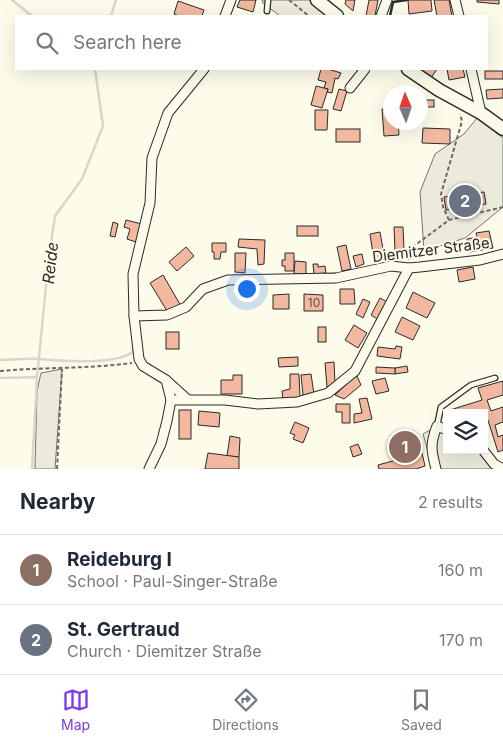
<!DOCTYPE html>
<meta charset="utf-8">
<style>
:root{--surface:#fff;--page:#f2f2f3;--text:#1f2937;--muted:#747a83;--line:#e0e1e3;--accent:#7c3aed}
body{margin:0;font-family:Inter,sans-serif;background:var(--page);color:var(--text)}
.controls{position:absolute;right:15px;bottom:15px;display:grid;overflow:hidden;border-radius:0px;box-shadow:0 5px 20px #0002}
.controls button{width:45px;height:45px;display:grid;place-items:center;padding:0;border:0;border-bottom:1px solid var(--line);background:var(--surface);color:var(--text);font:25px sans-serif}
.compass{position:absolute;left:383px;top:85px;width:45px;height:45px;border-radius:50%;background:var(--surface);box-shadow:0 5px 20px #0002;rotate:358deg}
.you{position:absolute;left:246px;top:288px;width:18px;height:18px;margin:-12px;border:4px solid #fff;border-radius:50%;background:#1a73e8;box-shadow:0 0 0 8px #1a73e833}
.badge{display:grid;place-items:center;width:32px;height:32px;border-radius:50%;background:var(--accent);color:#fff;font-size:16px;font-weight:700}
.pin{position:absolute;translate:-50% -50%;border:2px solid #fff;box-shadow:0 1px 5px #0006}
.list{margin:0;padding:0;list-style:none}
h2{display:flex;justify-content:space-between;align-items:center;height:65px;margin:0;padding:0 20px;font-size:21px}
h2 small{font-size:16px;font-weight:400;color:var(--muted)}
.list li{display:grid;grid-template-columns:32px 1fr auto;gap:15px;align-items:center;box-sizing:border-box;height:70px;padding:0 20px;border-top:1px solid var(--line)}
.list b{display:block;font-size:19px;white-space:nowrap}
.list p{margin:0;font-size:16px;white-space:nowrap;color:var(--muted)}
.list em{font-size:16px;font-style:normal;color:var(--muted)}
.icon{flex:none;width:28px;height:28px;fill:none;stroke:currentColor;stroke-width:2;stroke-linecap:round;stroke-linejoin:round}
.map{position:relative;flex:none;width:503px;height:469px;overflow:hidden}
.search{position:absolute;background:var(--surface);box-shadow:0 5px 20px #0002;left:15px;right:15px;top:15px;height:55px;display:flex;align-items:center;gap:12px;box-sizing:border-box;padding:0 18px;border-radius:0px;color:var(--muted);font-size:19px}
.sheet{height:205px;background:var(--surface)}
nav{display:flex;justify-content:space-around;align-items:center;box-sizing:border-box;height:70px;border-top:1px solid var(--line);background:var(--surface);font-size:14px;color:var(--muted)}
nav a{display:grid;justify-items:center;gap:2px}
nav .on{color:var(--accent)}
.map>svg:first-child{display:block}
</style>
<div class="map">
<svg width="503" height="469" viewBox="0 0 503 469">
<rect width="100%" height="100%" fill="#fdfbea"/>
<g fill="#ecebdb" stroke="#74746e">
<path d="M262,0H309L332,16H280L263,3Z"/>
<path d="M477,118L503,138V207L465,238L424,251L420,192L435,154L464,134Z"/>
<path d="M62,369L55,469H35L37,391L41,373Z"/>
<path d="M437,426L447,430V450H483L499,469H433L423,434Z"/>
</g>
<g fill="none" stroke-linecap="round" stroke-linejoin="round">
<g stroke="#d8d7c9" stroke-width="2.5">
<path d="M12,0L32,16"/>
<path d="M111,16L116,0"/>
<path d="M0,360C13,360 26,358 39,359C61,361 115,365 133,352V343"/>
<path d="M0,378L37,377"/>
<path d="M32,469L37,377L49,256L55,216L82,179L103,126L95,69"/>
</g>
</g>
<g fill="#f2b8a0" stroke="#2b2b2b">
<path d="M240,0H256L253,12L237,7Z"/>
<path d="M346,0H355L353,11L345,4Z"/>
<path d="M369,0H378L375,16H366Z"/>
<path d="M408,0H431L432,11L409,14Z"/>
<path d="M434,0H449L452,16H437Z"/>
<path d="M477,0H499V4L477,2Z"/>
<path d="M178,1L204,10L202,16H179L174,14Z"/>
<path d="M321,69H328L341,73L338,79L335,78L332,93L327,92L328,89L324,88L326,82L318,80Z"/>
<path d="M418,69H437L431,78Z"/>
<path d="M447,69H463L465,77L449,80Z"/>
<rect x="485" y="71" width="18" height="8"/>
<path d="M316,86L328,89L322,108L311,105Z"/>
<path d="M339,89L347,91L341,111L333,109Z"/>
<path d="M503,89V98L487,99L486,90Z"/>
<rect x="420" y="100" width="14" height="7"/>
<path d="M382,109H390V122H398L399,135L384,136Z"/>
<path d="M315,110H328L327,130H315Z"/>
<path d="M423,128L450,129V144L422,143Z"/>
<rect x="336" y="129" width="24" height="13"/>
<path d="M484,192L486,204L462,207L463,214L454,215L453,209L446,210L444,197Z"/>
<path d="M126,220L142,224L136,242L127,239L130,229L124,227Z"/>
<path d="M113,222L118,224L115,237L110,236Z"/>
<rect x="297" y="226" width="21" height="10"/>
<path d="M394,227H403L404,250L395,251Z"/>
<path d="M489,231L493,248L470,252L467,239L477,237L476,233Z"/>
<path d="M380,232L385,260L374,261L370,234Z"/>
<path d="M239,239L265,240L264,264L258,265L257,249L238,247Z"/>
<path d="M212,243H226V252H221L220,259H214V252H212Z"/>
<path d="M346,245L351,269L342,271L337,247Z"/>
<path d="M186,247L194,256L177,271L169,262Z"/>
<path d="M235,253H246L245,273L235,272Z"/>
<path d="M285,253H294V271H285V266H282V260H285Z"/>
<path d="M362,254L364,264L356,267L353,256Z"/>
<path d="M295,261L306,262V274H294Z"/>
<path d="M313,264H318V267L325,266L326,273L314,274Z"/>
<path d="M473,267L475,279L459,282L457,270Z"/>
<path d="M163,275L181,306L167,311L150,283Z"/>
<path d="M340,289H354L355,304H340Z"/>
<path d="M413,292L435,303L427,318L406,308Z"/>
<path d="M289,294V309H273V295Z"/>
<path d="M304,294L323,295V311H304Z"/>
<path d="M380,298L389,303L379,320L371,315Z"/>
<path d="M363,299L370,302L363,318L356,314Z"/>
<path d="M402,317L420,326L413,340L395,332Z"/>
<path d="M354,325L367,333L358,348L345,340Z"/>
<rect x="318" y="327" width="8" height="15"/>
<rect x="166" y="332" width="13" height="17"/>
<path d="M396,346L402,347L400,359L377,356L378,347L395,349Z"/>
<path d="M298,357V366L279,367L278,358Z"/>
<path d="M334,362L335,383L327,387L325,363Z"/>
<path d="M407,366L408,372L395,374V368Z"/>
<path d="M376,367L395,368V374L376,373Z"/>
<path d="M290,374H299L300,397L283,400L282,391L290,389Z"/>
<path d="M311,374L314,394L303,395L301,375Z"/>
<path d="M233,375H242V394H221V380H233Z"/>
<path d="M357,376L361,385L344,399L335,395L352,379Z"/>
<path d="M385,378L389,391L376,394L372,381Z"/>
<path d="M503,381V395L487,400L491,411L503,407V422L495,425L498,437L503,435V450L498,452L486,414L451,413L450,410L482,400L478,388Z"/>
<path d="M367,398L372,419L354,423V414L362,413L359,399Z"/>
<path d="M336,404H350V423H342V412H336Z"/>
<rect x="179" y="410" width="12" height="29"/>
<path d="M199,411L220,413L219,427L198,425Z"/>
<path d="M295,422L309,428L303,443L293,439L295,435L290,433Z"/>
<path d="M230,436L240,438L239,457L227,456Z"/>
<path d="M358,444L362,454L353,457L350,447Z"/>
<path d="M208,453L239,457V469H205Z"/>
<path d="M422,453L425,466L416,469H379L378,465Z"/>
</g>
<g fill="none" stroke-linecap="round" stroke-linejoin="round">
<defs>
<g id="lane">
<path d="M267,11L268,0"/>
<path d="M437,426L441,407L471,385L495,378"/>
</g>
<g id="street">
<path d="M455,0L459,16"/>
<path d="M225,16L231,0"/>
<path d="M381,16L387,0"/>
<path d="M471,69L481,113"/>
<path d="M350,88L365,69"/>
<path d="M134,316L167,315L186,307L203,289L228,280L336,278L391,266L409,268L420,267L480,260L503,254"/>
<path d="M166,380L187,399"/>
<path d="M171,400H225L258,404L297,402L328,393L355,371L409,268"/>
<path d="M483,450L494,464L503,469"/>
<path d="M149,469L161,444L167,421L171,400L166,380L143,366L139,359L134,316L133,274L150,203L152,158L168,113L204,69"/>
<path d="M436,469C431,450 430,444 437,426L447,430"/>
</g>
<g id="secondary">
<path d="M317,0L337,16"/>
<path d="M408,69L439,90L481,113L503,129"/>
</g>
</defs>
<use href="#lane" stroke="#2b2b2b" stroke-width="7"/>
<use href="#street" stroke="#2b2b2b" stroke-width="11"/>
<use href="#secondary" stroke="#2b2b2b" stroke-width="15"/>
<g stroke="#6a6964" stroke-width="2" stroke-dasharray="4 2.5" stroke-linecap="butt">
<path d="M289,0L309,16"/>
<path d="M449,220L443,207L441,194L462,121L460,114"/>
<path d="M408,260L414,246L449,220L503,207"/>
<path d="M0,371C44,367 88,369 132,363"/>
<path d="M57,469L62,369"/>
</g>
<use href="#lane" stroke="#fdfbea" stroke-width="4.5"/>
<use href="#street" stroke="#fdfbea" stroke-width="9"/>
<use href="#secondary" stroke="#fdfbea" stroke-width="12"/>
<path stroke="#2b2b2b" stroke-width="2.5" d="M390,16L393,2L407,0"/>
</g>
<g text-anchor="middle" stroke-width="4" stroke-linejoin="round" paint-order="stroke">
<g font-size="12" fill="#5d4e48">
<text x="314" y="307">10</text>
</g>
<g font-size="15" fill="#2b2b2b" stroke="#fdfbea">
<text transform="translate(431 250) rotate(-7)" y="5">Diemitzer Straße</text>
</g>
<g font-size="16" font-style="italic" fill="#2b2b2b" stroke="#fdfbea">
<text transform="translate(50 263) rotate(-84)" y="6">Reide</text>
</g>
</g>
</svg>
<div class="controls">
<button><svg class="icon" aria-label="layers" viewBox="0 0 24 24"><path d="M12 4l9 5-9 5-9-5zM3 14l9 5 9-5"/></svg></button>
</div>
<svg class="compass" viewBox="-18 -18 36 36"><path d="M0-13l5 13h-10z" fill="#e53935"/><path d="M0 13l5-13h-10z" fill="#747a83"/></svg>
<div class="you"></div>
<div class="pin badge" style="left:405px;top:447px;background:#8d6e63">1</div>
<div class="pin badge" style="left:465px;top:201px;background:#6b7280">2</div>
<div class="search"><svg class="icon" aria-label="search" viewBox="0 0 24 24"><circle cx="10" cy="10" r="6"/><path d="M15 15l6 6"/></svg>Search here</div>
</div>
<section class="sheet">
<h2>Nearby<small>2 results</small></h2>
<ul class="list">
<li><span class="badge" style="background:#8d6e63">1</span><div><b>Reideburg I</b><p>School · Paul-Singer-Straße</p></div><em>160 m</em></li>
<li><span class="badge" style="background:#6b7280">2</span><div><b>St. Gertraud</b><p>Church · Diemitzer Straße</p></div><em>170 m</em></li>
</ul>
</section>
<nav>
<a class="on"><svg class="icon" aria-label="map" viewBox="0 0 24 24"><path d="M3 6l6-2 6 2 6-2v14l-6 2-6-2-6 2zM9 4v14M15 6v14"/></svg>Map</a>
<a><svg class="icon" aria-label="directions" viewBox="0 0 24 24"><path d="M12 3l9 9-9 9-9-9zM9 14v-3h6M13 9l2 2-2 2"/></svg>Directions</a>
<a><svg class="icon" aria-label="saved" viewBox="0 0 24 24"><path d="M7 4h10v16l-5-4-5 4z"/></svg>Saved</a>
</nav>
